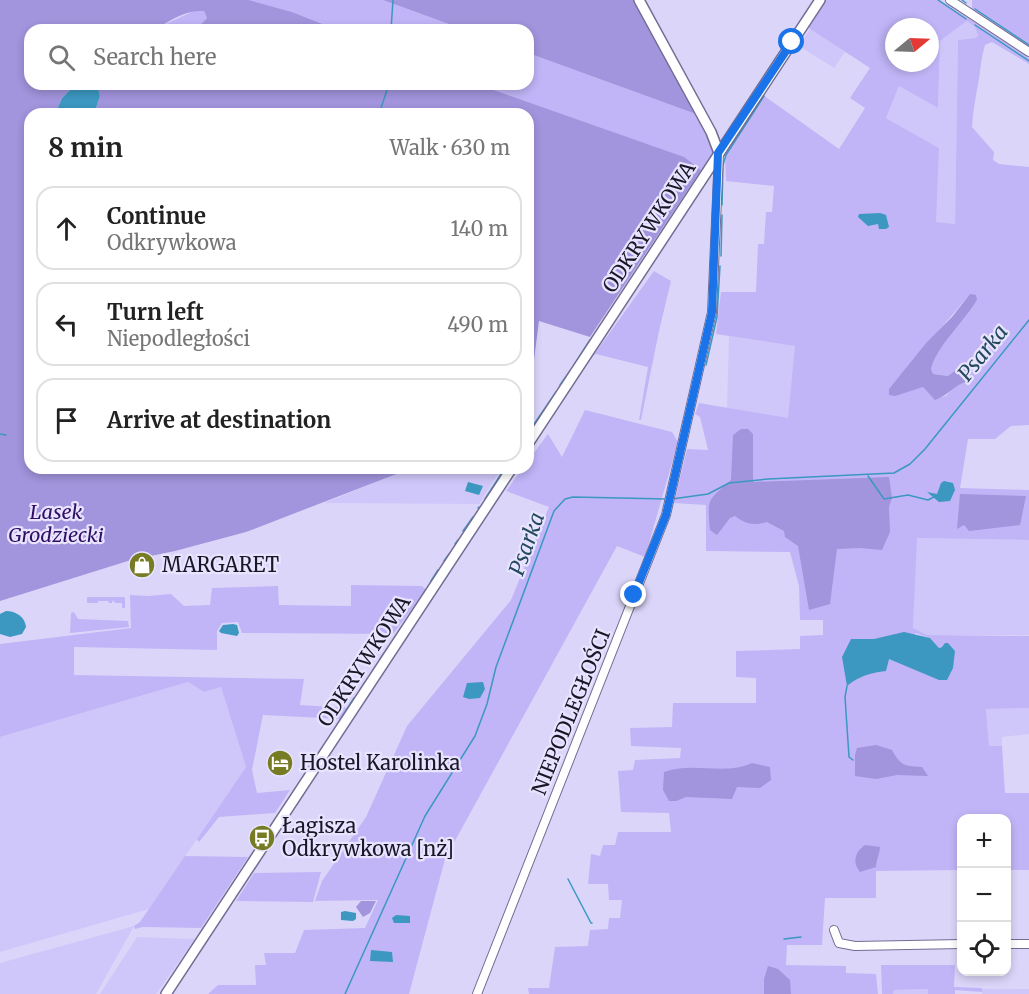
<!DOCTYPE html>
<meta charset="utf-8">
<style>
:root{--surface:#fff;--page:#f6f6f6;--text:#222;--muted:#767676;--line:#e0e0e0}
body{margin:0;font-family:Merriweather,serif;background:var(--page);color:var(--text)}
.controls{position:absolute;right:18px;bottom:18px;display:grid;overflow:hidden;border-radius:12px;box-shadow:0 3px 9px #0003}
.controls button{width:54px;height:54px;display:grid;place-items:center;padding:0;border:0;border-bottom:2px solid var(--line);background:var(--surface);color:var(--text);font:30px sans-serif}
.compass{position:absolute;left:885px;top:18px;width:54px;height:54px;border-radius:50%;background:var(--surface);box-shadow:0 3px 9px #0003;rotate:71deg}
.stop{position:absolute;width:18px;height:18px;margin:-14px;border:4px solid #1a73e8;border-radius:50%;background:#fff}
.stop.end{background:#1a73e8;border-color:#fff;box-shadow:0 2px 6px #0008}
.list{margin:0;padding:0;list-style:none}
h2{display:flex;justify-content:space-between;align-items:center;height:78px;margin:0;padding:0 24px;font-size:26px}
h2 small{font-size:20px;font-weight:400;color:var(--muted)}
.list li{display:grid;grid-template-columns:39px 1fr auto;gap:18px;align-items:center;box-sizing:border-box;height:84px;margin:0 12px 12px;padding:0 12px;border:2px solid var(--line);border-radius:18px}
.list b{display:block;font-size:22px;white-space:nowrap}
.list p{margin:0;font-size:20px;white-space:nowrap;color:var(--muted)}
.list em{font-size:20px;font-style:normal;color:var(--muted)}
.icon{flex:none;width:33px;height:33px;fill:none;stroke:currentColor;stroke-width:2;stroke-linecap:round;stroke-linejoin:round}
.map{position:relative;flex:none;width:1029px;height:994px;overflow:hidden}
.search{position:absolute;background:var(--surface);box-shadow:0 3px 9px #0003;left:24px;top:24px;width:510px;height:66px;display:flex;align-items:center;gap:15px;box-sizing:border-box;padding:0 21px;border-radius:18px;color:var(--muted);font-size:22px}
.panel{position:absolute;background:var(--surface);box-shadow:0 3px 9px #0003;left:24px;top:108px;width:510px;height:366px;border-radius:18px}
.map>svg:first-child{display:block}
</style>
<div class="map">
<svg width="1029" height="994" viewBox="0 0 1029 994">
<rect width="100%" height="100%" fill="#dbd6f9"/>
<g fill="#cfc7fa">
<path d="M967,21L975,27L978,36L975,38L958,40L955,224L935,222L939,148L886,118L899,86L938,108L940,41Z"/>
<path d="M810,29L845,52L834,68L799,46Z"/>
<path d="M729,336L796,346L788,419L727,408Z"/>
<path d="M412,468L501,469L479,504L324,503Z"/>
<path d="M916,538L1029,540V635H927L913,629Z"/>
<path d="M188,682L204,692L221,687L246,767L149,909L0,952V737Z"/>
<path d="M1029,708V734L1002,737V746L989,747L986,709Z"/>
<path d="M134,926L96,994H0V963Z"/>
<path d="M137,937L195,939L156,994H100Z"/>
<path d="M928,989V994H893V990Z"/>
<rect x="982" y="989" width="47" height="5"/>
</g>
<g fill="#c1b5f7" fill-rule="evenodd">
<path d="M249,0H383L465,30H338L292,12Z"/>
<path d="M825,0H940L1029,58V64L992,42L985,45C981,59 981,66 979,79C976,95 973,110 972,127L994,152L993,160L999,164L1029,167V425L1011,426L995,439H968L960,488L1029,490V540L917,538L913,628L927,635L1029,636V708L986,709L989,746H1002L1005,793H1029V870H1007L1006,818H962L961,870L876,871V898H825L822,945H787L786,965L846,966V973L876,974L878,994H529L528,988H549L555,947L588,946L590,930L608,929L609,918H620L622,900H609L608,884H588L591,854L600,856L603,845H615L618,832H671L669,813L621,812L618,771L633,770L635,760L680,758L681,748L631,746L630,728L672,727L673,703H756V678L736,677V651L800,649V636L823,635V620H800L799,586L790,552L706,551V505L674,503L687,449L708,450L700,417L695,414L699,403L788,418L795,346L716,334L721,292H756L758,244H764L766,212H772L774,186L726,181L725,156L763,95L839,149L865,108L850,98L870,68L810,29L808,25ZM967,21L975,27L978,36L975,38L958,40L955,224L936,222L939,148L886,118L899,86L938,108L940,41ZM894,27H930V63H894ZM970,294L977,300C964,322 937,346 931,369L933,374L948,376L957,369L958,383L946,396L935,399L923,387L889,389ZM915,633L930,638L939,648L948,643L955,651L927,675L915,669Z"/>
<path d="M972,0H1029V48L972,11Z"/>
<path d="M194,11H204L207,18L195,30H160L161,26Z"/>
<path d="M528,53L696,114L713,147C714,157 707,163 701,170L683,157L477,84H528Z"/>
<path d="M654,271L671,281L659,331L641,420H639L648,367L596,354L593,356Z"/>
<path d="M585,410L672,432L678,442L645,557L617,546L445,859L409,994H208L218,985H256L255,965H266L264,953H295L304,930L365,928L378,900L315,901L322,881L366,817L407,726L511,600L549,507L506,491L523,468H528V461L548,434L562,457Z"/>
<path d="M351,585L422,586L426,590L393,634L242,633L238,622L222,623L217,631V650L74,647V675L304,679L300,705L350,708L342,719L263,715L252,770L257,793L290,790L275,813L219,817L199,842L197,839L246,767L221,687L204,692L188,682L0,737V644L131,628L130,595L148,596L171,594L184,606L210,605L212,588L278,586L279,605L351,606Z"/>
<path d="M87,597H125V608H122V603H115L113,600L112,603H109L108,601H98V603H87Z"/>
<path d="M74,612L78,619L128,621L129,627L70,633L71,613Z"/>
<path d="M185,856L248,857L201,928L143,927L135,929L134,926L140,922Z"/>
<path d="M321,872L313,902L236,901L254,873Z"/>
<path d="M881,965H955L954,987L982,988V992L955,990V994H928V989L894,990L893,994H882Z"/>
</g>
<g fill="#a294dd">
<path d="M0,0H249L292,12L338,30H195L207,18L204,11C187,10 174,18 161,26L160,30H30V84H76L62,98L55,114H30V468H412L246,532L175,551L131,560L0,601Z"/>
<path d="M383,0H636L696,114L528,53V30H465Z"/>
<path d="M97,84H477L684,157L701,170L590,337L539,321L528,406V114H94L100,96Z"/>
<path d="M970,294L976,295L977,300C964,322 937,346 931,369L933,374L948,376L957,369L962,367L971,375L969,381C954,384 950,395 935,400L923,387L895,396L889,395V389L927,342L952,317Z"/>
<path d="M741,429H748L753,434V482L889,477L892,498L889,507L890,532L882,550L860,548L837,549L830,604L809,610L798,546L785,537L784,531L767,522C754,526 745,524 735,516L730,518L717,535L710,530C707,497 708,501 731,480L733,435Z"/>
<path d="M960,494L1026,496L1020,525L969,531L964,525L957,529Z"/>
<path d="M876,745L892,750C901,766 904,766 922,767L928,776L897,775L876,779L855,776V755L857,748Z"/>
<path d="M752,763L770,767L771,780L760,788L737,787L732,799L686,797L676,801H669L663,790L664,772C692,761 725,776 752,763Z"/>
<path d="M865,845L880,847C880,853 876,860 876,867L860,872C852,862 855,852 865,845Z"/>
<path d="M361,901H376L370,913L363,917L356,907Z"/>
<path d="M768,966L778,969L790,980L791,994H764V979Z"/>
</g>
<g fill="#3c97c1">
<path d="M76,84H97L100,96L94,114H55L62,98Z"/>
<path d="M880,213L886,215L889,227L886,229H879L878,224L868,226L858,217L859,214Z"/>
<path d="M944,481L953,483L955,490L950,501L939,502L927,492L937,494L941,483Z"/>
<path d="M468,482L483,486L479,495L465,491Z"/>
<path d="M6,611C16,611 25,617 26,627L22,634L10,637L0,634V614Z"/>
<path d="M233,624L237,625L239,633L237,636L221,633L219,631L223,625Z"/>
<path d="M904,632L930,638L939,648L942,647L945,643H948L955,651L953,668L947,680H939L889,659L886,671C870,673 859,676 847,686L842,657L851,639H874Z"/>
<path d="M483,682L485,689L480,698L469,699L463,697L467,683Z"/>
<path d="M345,911L356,913V919L353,921L341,920V912Z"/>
<path d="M396,915L410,916V923H394L392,918Z"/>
<path d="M371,950L392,952L393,962L370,961Z"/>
</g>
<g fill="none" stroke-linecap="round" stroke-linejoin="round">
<g stroke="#3c97c1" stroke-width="1.5">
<path d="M938,0L966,19"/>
<path d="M962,0L966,3"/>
<path d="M975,9L1029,45"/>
<path d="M975,25L1029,61"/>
<path d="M391,30L393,0"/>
<path d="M379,114L389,84"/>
<path d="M722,205L723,165L726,155L764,96"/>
<path d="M721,256L722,215"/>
<path d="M574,365L590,340"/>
<path d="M706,365L717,317L720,266"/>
<path d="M560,385L570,371"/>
<path d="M528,433L556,392"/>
<path d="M0,434L6,435"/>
<path d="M868,476L884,499L908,495L928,500L934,497"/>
<path d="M485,499L505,468"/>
<path d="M672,499L708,494L729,483L768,479L894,473L910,464L925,449L1029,320"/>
<path d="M478,508L479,507"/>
<path d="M463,531L473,517"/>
<path d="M455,544L458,540"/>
<path d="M444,561L449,554"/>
<path d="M431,581L438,570"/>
<path d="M395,637L426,590"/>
<path d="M380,659L389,646"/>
<path d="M371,674L375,667"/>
<path d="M847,686L845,697L849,757L853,760"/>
<path d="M360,690L365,682"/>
<path d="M337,725L354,698"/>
<path d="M568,879L591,923H592"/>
<path d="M784,939L801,937"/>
<path d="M345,994L425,816L475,736L487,704L496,667L554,511L565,499L573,497L667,499"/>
</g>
<defs>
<g id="minor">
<path d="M950,0L1029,52"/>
<path d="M834,930L839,943L855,946L962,944"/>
<path d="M1006,944H1029"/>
<path d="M477,994L666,515L712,312L719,153"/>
</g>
<g id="tertiary">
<path d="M639,0L711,132L719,153"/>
<path d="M528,444L820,0"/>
<path d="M166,994L512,468"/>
</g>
</defs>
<use href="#minor" stroke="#736c93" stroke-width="10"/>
<use href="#tertiary" stroke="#736c93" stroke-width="12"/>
<use href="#minor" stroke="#fff" stroke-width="8"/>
<use href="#tertiary" stroke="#fff" stroke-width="9"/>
</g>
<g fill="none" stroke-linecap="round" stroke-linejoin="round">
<path stroke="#1a73e8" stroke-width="8" d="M634,595L666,515L712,312L718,153L792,42"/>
</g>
<defs>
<symbol id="shop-disc" viewBox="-11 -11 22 22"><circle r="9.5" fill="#777b24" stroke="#e8e4ff"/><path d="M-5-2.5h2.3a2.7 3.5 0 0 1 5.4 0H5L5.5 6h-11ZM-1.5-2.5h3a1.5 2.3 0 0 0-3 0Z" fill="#fff"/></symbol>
<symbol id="hotel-disc" viewBox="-11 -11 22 22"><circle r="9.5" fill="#777b24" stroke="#e8e4ff"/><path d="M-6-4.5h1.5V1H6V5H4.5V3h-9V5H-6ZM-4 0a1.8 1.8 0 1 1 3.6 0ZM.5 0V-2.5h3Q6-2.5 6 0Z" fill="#fff"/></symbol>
<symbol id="bus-disc" viewBox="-11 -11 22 22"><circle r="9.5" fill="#777b24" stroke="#e8e4ff"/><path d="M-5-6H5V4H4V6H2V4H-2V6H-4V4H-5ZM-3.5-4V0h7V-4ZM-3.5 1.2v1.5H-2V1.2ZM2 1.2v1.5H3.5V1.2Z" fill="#fff"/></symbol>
</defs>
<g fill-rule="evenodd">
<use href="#shop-disc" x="127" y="550" width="30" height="30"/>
<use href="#hotel-disc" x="265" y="748" width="30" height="30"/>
<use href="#bus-disc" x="247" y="823" width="30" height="30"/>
</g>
<g text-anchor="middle" stroke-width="4.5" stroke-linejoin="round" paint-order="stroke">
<g font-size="20" fill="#191626" stroke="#e8e4ff">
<text transform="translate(649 227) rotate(-57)" y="7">ODKRYWKOWA</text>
<text transform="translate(364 661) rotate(-57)" y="7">ODKRYWKOWA</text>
<text transform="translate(571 712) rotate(-68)" y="7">NIEPODLEGŁOŚCI</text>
</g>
<g font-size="20" font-style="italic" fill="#2f0e64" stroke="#e8e4ff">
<text x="56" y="519">Lasek<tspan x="56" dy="23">Grodziecki</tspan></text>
</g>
<g font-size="20" fill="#191626" stroke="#e8e4ff" text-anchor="start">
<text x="162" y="572">MARGARET</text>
<text x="300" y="770">Hostel Karolinka</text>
<text x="282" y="833">Łagisza<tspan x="282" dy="23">Odkrywkowa [nż]</tspan></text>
</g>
<g font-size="21" font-style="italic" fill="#23495c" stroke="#e8e4ff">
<text transform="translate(983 353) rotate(-51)" y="7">Psarka</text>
<text transform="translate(527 544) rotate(-70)" y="7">Psarka</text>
</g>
</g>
</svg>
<div class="controls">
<button>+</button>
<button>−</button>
<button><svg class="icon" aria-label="locate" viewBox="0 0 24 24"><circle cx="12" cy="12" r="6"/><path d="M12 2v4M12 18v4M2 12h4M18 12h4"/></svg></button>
</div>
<svg class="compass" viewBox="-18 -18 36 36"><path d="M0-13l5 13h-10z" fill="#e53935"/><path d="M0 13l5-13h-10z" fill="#767676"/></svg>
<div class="stop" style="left:792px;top:42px"></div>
<div class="stop end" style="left:634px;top:595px"></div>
<div class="search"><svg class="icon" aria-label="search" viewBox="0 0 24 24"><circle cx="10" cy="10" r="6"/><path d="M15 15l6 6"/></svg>Search here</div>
<section class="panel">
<h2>8 min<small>Walk · 630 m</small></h2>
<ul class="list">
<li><svg class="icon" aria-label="ahead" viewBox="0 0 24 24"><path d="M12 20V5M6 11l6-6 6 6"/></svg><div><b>Continue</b><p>Odkrywkowa</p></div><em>140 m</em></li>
<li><svg class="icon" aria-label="left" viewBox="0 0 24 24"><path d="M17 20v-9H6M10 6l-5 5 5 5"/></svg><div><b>Turn left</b><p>Niepodległości</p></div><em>490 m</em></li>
<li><svg class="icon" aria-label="arrive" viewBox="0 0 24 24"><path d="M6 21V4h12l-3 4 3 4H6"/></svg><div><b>Arrive at destination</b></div></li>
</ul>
</section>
</div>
